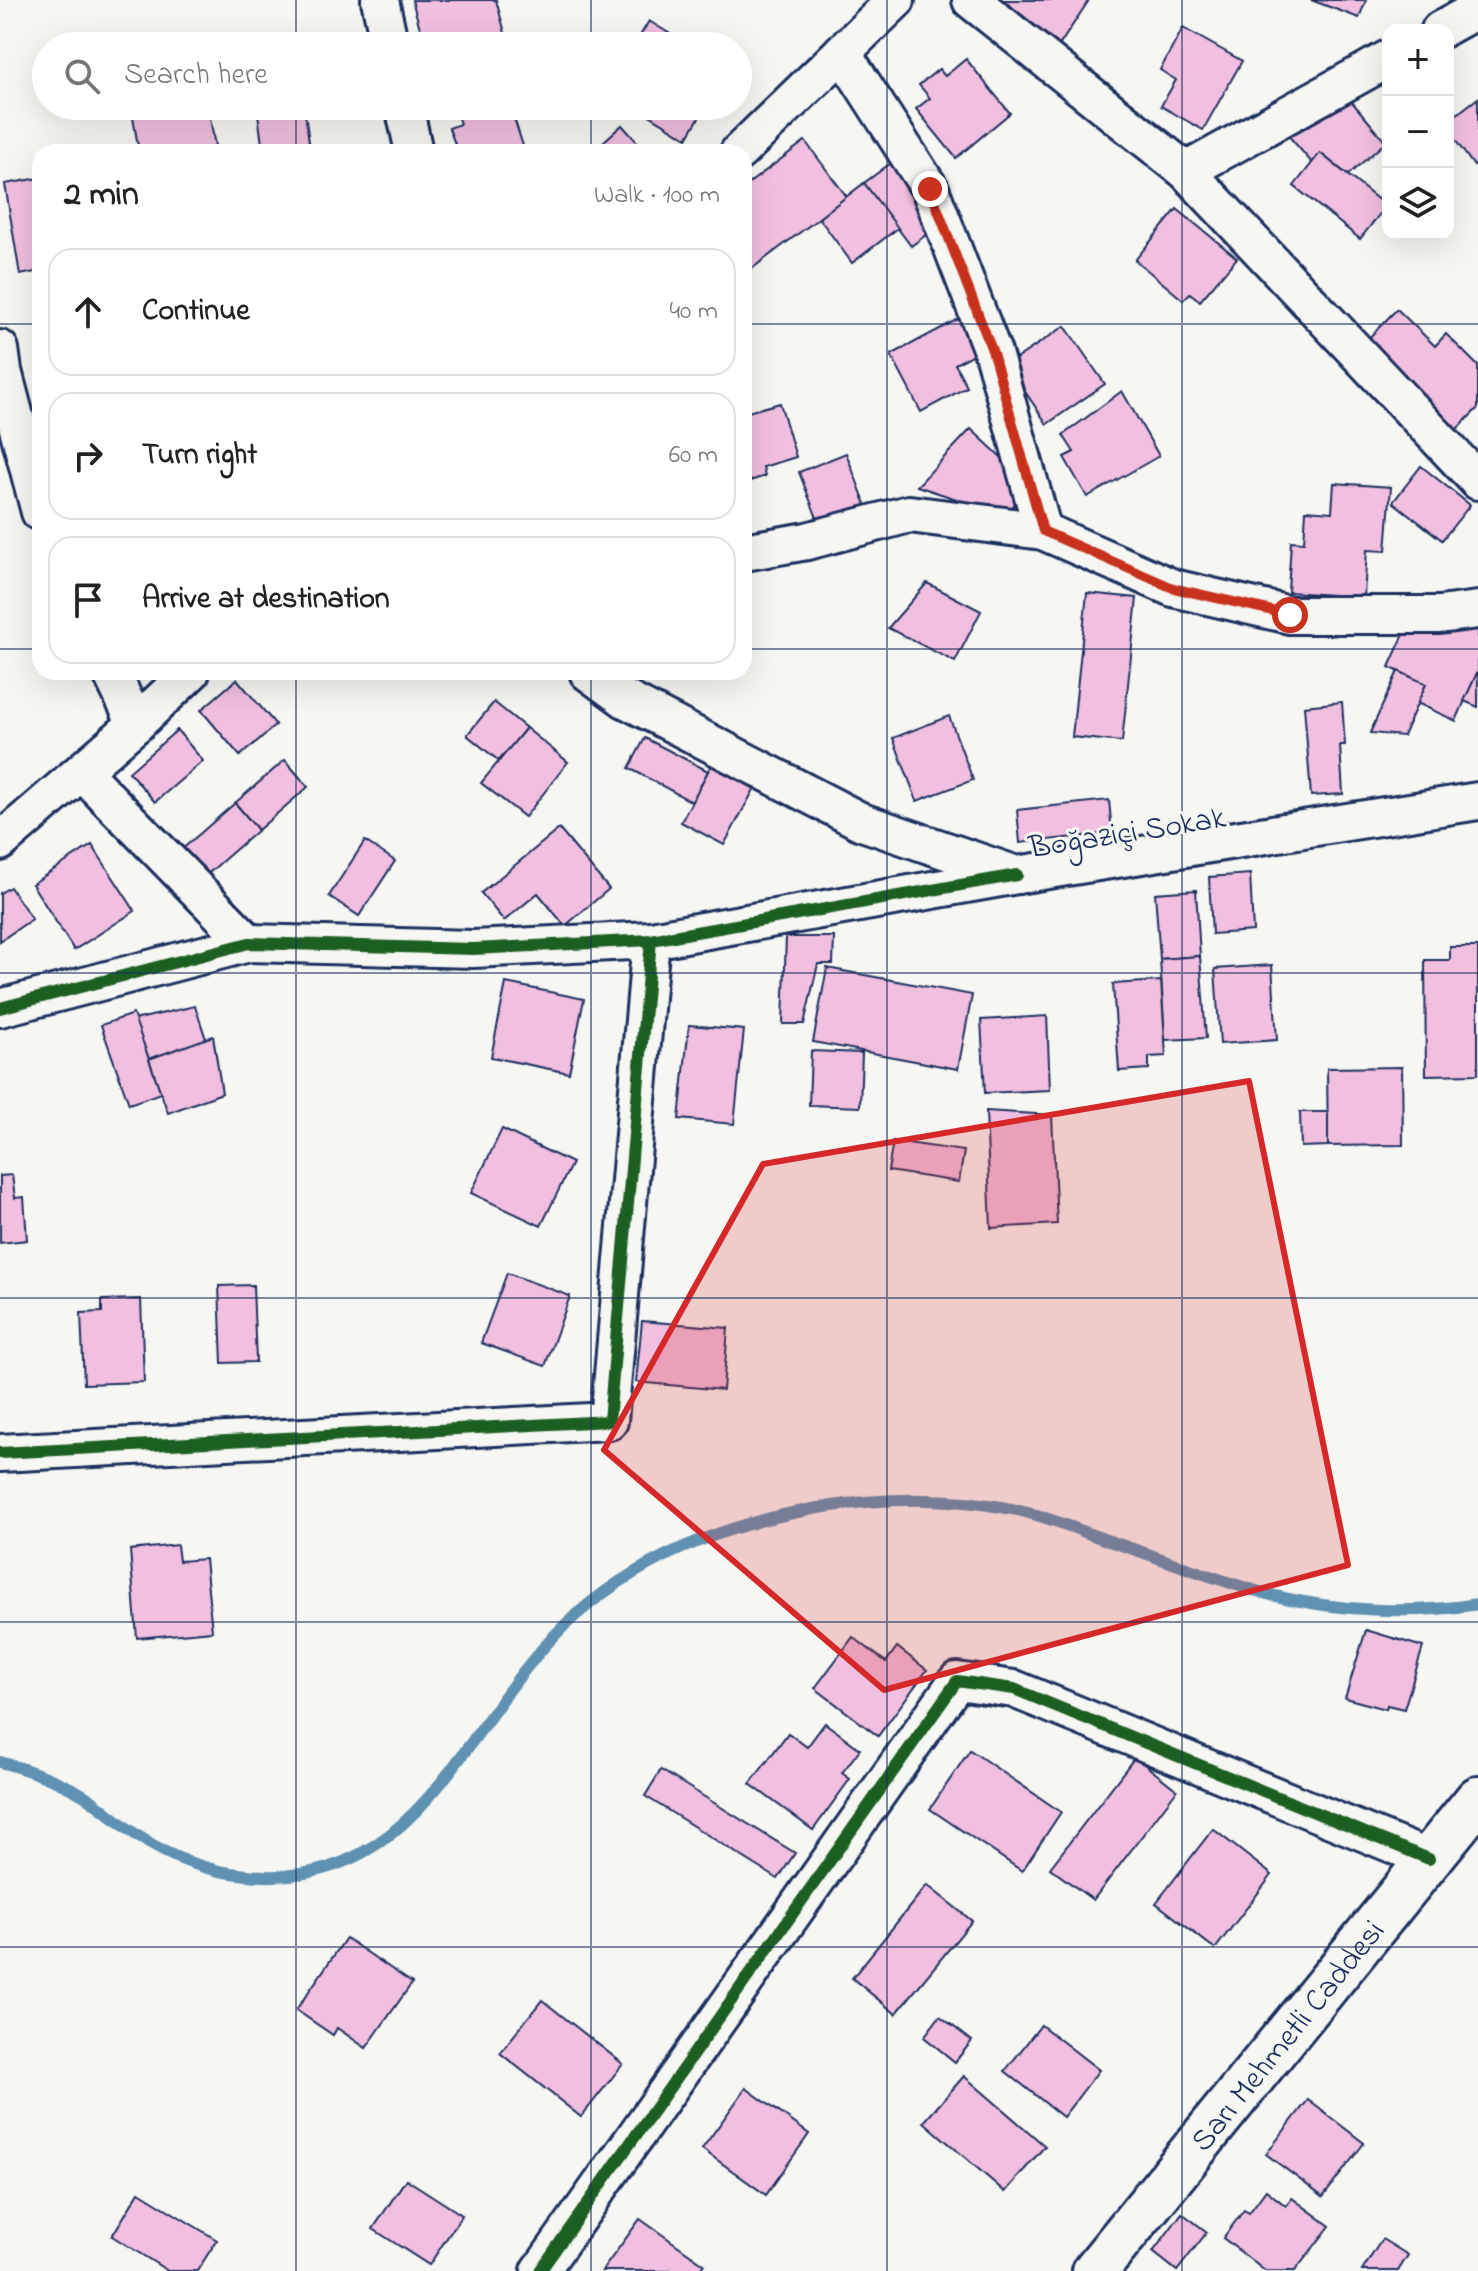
<!DOCTYPE html>
<meta charset="utf-8">
<style>
:root{--surface:#fff;--page:#f6f6f6;--text:#222;--muted:#767676;--line:#e0e0e0}
body{margin:0;font-family:"Indie Flower",sans-serif;background:var(--page);color:var(--text)}
.controls{position:absolute;right:24px;top:24px;display:grid;overflow:hidden;border-radius:16px;box-shadow:0 8px 32px #0002}
.controls button{width:72px;height:72px;display:grid;place-items:center;padding:0;border:0;border-bottom:2px solid var(--line);background:var(--surface);color:var(--text);font:40px sans-serif}
.stop{position:absolute;width:24px;height:24px;margin:-18px;border:6px solid #c8321e;border-radius:50%;background:#fff}
.stop.end{background:#c8321e;border-color:#fff;box-shadow:0 2px 8px #0008}
.list{margin:0;padding:0;list-style:none}
h2{display:flex;justify-content:space-between;align-items:center;height:104px;margin:0;padding:0 32px;font-size:34px}
h2 small{font-size:26px;font-weight:400;color:var(--muted)}
.list li{display:grid;grid-template-columns:52px 1fr auto;gap:24px;align-items:center;box-sizing:border-box;height:128px;margin:0 16px 16px;padding:0 16px;border:2px solid var(--line);border-radius:24px}
.list b{display:block;font-size:30px;white-space:nowrap}
.list em{font-size:26px;font-style:normal;color:var(--muted)}
.icon{flex:none;width:44px;height:44px;fill:none;stroke:currentColor;stroke-width:2;stroke-linecap:round;stroke-linejoin:round}
.map{position:relative;flex:none;width:1478px;height:2271px;overflow:hidden}
.search{position:absolute;background:var(--surface);box-shadow:0 8px 32px #0002;left:32px;top:32px;width:720px;height:88px;display:flex;align-items:center;gap:20px;box-sizing:border-box;padding:0 28px;border-radius:44px;color:var(--muted);font-size:30px}
.panel{position:absolute;background:var(--surface);box-shadow:0 8px 32px #0002;left:32px;top:144px;width:720px;height:536px;border-radius:24px}
.map>svg:first-child{display:block}
</style>
<div class="map">
<svg width="1478" height="2271" viewBox="0 0 1478 2271">
<rect width="100%" height="100%" fill="#f6f6f2"/>
<filter id="ink" filterUnits="userSpaceOnUse"><feTurbulence type="fractalNoise" baseFrequency=".0125" numOctaves="2"/><feDisplacementMap in="SourceGraphic" scale="16" xChannelSelector="R" yChannelSelector="G"/><feConvolveMatrix kernelMatrix="1 2 1 2 8 2 1 2 1" color-interpolation-filters="sRGB"/></filter>
<g filter="url(#ink)">
<g fill="none" stroke-linecap="round" stroke-linejoin="round">
<path stroke="#5e91b3" stroke-width="12" d="M0,1762C30,1770 58,1780 85,1796C103,1808 120,1824 138,1836C170,1858 209,1872 247,1875C420,1892 464,1721 565,1625C636,1558 723,1525 818,1508C885,1497 951,1496 1017,1510C1049,1517 1081,1531 1112,1542C1165,1559 1217,1581 1271,1595C1336,1611 1411,1615 1478,1604"/>
</g>
<g fill="#f1bfdf" stroke="#1b2f5e" stroke-width="2">
<path d="M412,0H496L507,40L487,46H425Z"/>
<path d="M998,0H1089L1055,52L1011,23L1018,13Z"/>
<path d="M1311,0H1366L1359,18Z"/>
<path d="M649,21L690,46H634Z"/>
<path d="M1183,28L1242,61L1203,130L1161,106L1176,80L1160,70Z"/>
<path d="M966,59L1010,113L956,158L916,109L930,98L919,85L939,69L945,76Z"/>
<path d="M1341,89L1386,142L1348,175L1320,153L1312,163L1287,134Z"/>
<path d="M1478,98V163L1474,166L1448,130V121Z"/>
<path d="M131,106H208L216,152H139Z"/>
<path d="M257,106H304L310,149L263,152Z"/>
<path d="M454,106H510L525,152H458L449,128L460,124Z"/>
<path d="M635,106H706L687,138Z"/>
<path d="M622,125L646,152H592Z"/>
<path d="M805,141L847,197L750,270L744,262V187Z"/>
<path d="M1320,153L1386,206L1360,239L1294,186Z"/>
<path d="M891,163L938,226L911,246L864,183Z"/>
<path d="M40,178V271L20,275L5,184Z"/>
<path d="M864,183L898,228L852,263L819,218Z"/>
<path d="M1177,209L1237,258L1200,301L1190,293L1183,300L1135,260Z"/>
<path d="M1397,309L1435,346L1446,334L1478,366V408L1450,436L1359,348Z"/>
<path d="M960,318L978,352L955,364L967,387L921,412L891,355Z"/>
<path d="M1065,326L1105,384L1047,424L1007,365Z"/>
<path d="M1122,391L1159,456L1087,497L1064,457L1074,452L1063,435Z"/>
<path d="M780,403L796,457L763,467L765,476L747,482L750,491L744,493V413Z"/>
<path d="M971,429L1013,468L1015,504L1005,515L917,486Z"/>
<path d="M846,453L866,505L819,523L799,472Z"/>
<path d="M1421,466L1470,505L1442,540L1393,502Z"/>
<path d="M1334,483L1391,487L1386,551L1367,550L1364,597L1288,592L1291,541L1304,542L1306,510L1332,512Z"/>
<path d="M927,583L981,611L955,662L888,628Z"/>
<path d="M1087,593L1137,598L1122,742L1072,737Z"/>
<path d="M1478,628V671L1456,721L1417,703L1426,684L1389,667L1405,632Z"/>
<path d="M1398,671L1426,684L1403,736L1370,733Z"/>
<path d="M1478,671V707L1464,701Z"/>
<path d="M237,679L276,725L240,756L201,710Z"/>
<path d="M494,702L526,728L499,761L467,735Z"/>
<path d="M1342,702L1345,745H1340L1343,794L1311,796L1304,706Z"/>
<path d="M949,716L973,780L917,801L893,738Z"/>
<path d="M526,728L568,762L525,817L481,783Z"/>
<path d="M177,730L203,761L155,802L129,772Z"/>
<path d="M645,738L708,771L692,802L629,768Z"/>
<path d="M285,760L308,787L258,830L235,803Z"/>
<path d="M714,760L757,784L724,845L681,822Z"/>
<path d="M1109,800L1112,833L1020,843L1017,810Z"/>
<path d="M235,803L258,830L203,878L180,851Z"/>
<path d="M559,829L609,889L565,926L538,893L504,921L481,893Z"/>
<path d="M365,841L395,861L359,916L329,896Z"/>
<path d="M92,845L135,911L74,950L32,884Z"/>
<path d="M1250,874L1253,931L1212,934L1209,877Z"/>
<path d="M10,887L32,919L0,941V893Z"/>
<path d="M1196,890L1200,956L1160,959L1155,893Z"/>
<path d="M786,937H834L833,964H818L804,1024H783Z"/>
<path d="M1450,947H1478V1074L1426,1075L1425,960H1450Z"/>
<path d="M1200,956L1206,1038L1165,1040L1160,959Z"/>
<path d="M1272,965L1277,1040L1220,1044L1215,969Z"/>
<path d="M827,968L972,995L958,1069L813,1042Z"/>
<path d="M1161,981L1166,1056L1149,1057V1069L1119,1071L1113,984Z"/>
<path d="M506,983L584,999L569,1073L491,1057Z"/>
<path d="M195,1006L206,1039L149,1059L134,1020Z"/>
<path d="M133,1014L161,1093L129,1104L101,1025Z"/>
<path d="M1047,1016L1050,1090L985,1093L981,1020Z"/>
<path d="M689,1025L744,1030L734,1124L679,1119Z"/>
<path d="M213,1036L222,1093L168,1113L149,1059Z"/>
<path d="M811,1051L862,1053L860,1107L809,1105Z"/>
<path d="M1402,1067L1403,1145L1328,1146L1327,1068Z"/>
<path d="M986,1111L1052,1115L1057,1224L991,1228Z"/>
<path d="M1300,1112H1328V1146L1301,1147Z"/>
<path d="M502,1129L572,1163L541,1226L471,1193Z"/>
<path d="M893,1141L964,1151L959,1182L888,1171Z"/>
<path d="M12,1175L15,1198L24,1197L27,1240L0,1243V1176Z"/>
<path d="M507,1273L570,1296L545,1366L481,1343Z"/>
<path d="M253,1285L256,1362L222,1363L219,1286Z"/>
<path d="M141,1299L144,1382L84,1384L81,1313L102,1312V1300Z"/>
<path d="M642,1321L728,1328L723,1390L636,1382Z"/>
<path d="M177,1545L179,1561L205,1559L212,1631L137,1638L130,1550Z"/>
<path d="M1366,1630L1423,1647L1404,1709L1387,1705L1386,1709L1345,1698Z"/>
<path d="M853,1637L886,1662L897,1647L927,1670L878,1736L815,1688Z"/>
<path d="M825,1723L860,1749L842,1773L850,1779L813,1830L750,1784L788,1733L807,1747Z"/>
<path d="M970,1750L1061,1812L1022,1871L930,1809Z"/>
<path d="M1135,1757L1177,1790L1093,1900L1050,1868Z"/>
<path d="M661,1770L795,1853L778,1879L645,1796Z"/>
<path d="M1213,1829L1272,1875L1215,1949L1156,1903Z"/>
<path d="M927,1885L972,1921L896,2014L852,1978Z"/>
<path d="M346,1938L412,1983L366,2048L337,2028L333,2035L296,2010Z"/>
<path d="M542,2000L623,2064L581,2117L500,2053Z"/>
<path d="M940,2016L972,2041L955,2062L924,2037Z"/>
<path d="M1041,2025L1099,2070L1063,2117L1005,2071Z"/>
<path d="M964,2076L1045,2146L1005,2192L924,2122Z"/>
<path d="M746,2088L809,2134L766,2195L702,2149Z"/>
<path d="M1308,2100L1364,2143L1323,2197L1266,2154Z"/>
<path d="M406,2179L462,2215L429,2265L373,2229Z"/>
<path d="M1266,2190L1286,2206L1292,2198L1330,2226L1295,2271H1265L1223,2238L1244,2210L1249,2213Z"/>
<path d="M139,2192L217,2240L197,2271H168L112,2236Z"/>
<path d="M1182,2213L1207,2232L1177,2271L1153,2252Z"/>
<path d="M640,2219L704,2264L699,2271H602Z"/>
<path d="M1382,2239L1408,2255L1398,2271H1362Z"/>
</g>
<g fill="none" stroke-linecap="round" stroke-linejoin="round">
<defs>
<g id="minor">
<path d="M380,0L390,46"/>
<path d="M971,0L1186,171L1478,481"/>
<path d="M1440,30L1478,9"/>
<path d="M842,52L930,189L993,353L1043,531"/>
<path d="M404,106L414,152"/>
<path d="M739,152L896,0"/>
<path d="M1186,171L1388,59"/>
<path d="M0,349L3,371L40,512"/>
<path d="M744,552L807,541L909,514L1043,531L1173,588L1290,615H1439L1478,610"/>
<path d="M111,672L136,724"/>
<path d="M588,672L625,699L862,822L1017,875L1478,801"/>
<path d="M82,772L249,943"/>
<path d="M0,842L136,724L191,672"/>
<path d="M0,1008L249,943L473,949L651,940L1017,875"/>
<path d="M0,1453L609,1421L651,940"/>
<path d="M540,2271L957,1681L1014,1689L1429,1859"/>
</g>
<g id="tertiary">
<path id="s1" d="M1095,2271L1478,1799"/>
</g>
</defs>
<use href="#minor" stroke="#1b2f5e" stroke-width="42"/>
<use href="#tertiary" stroke="#1b2f5e" stroke-width="50"/>
<use href="#minor" stroke="#f6f6f2" stroke-width="36"/>
<use href="#tertiary" stroke="#f6f6f2" stroke-width="44"/>
<defs>
<g id="cycleway">
<path d="M0,1008L249,943L473,949L651,940L1017,875"/>
<path d="M0,1453L609,1421L651,940"/>
<path d="M540,2271L957,1681L1014,1689L1429,1859"/>
</g>
</defs>
<use href="#cycleway" stroke="#f6f6f2" stroke-width="17"/>
<use href="#cycleway" stroke="#1b5e20" stroke-width="12"/>
</g>
</g>
<g fill="none" stroke-linecap="round" stroke-linejoin="round" filter="url(#ink)">
<path stroke="#c8321e" stroke-width="10" d="M930,189L993,353L1043,531L1173,588L1290,615"/>
</g>
<path fill="#d62828" fill-opacity="0.2" stroke="#d62828" stroke-width="6" stroke-linejoin="round" d="M1249,1081L1348,1565L884,1690L604,1450L763,1164Z"/>
<path fill="none" stroke="#1b2f5e" stroke-width="2" stroke-opacity="0.55" d="M296,0V46M591,0V46M887,0V2271M1182,0V2271M296,106V152M591,106V152M0,324H40M744,324H1478M0,649H40M744,649H1478M296,672V2271M591,672V2271M0,973H1478M0,1298H1478M0,1622H1478M0,1947H1478"/>
<g text-anchor="middle" stroke-width="6" stroke-linejoin="round" paint-order="stroke">
<g font-size="32" fill="#1b2f5e" stroke="#f6f6f2">
<text transform="translate(1127 831) rotate(-9)" y="11">Boğaziçi Sokak</text>
<text dy="11" stroke="none"><textPath href="#s1" startOffset="304">Sarı Mehmetli Caddesi</textPath></text>
</g>
</g>
</svg>
<div class="controls">
<button>+</button>
<button>−</button>
<button><svg class="icon" aria-label="layers" viewBox="0 0 24 24"><path d="M12 4l9 5-9 5-9-5zM3 14l9 5 9-5"/></svg></button>
</div>
<div class="stop" style="left:1290px;top:615px"></div>
<div class="stop end" style="left:930px;top:189px"></div>
<div class="search"><svg class="icon" aria-label="search" viewBox="0 0 24 24"><circle cx="10" cy="10" r="6"/><path d="M15 15l6 6"/></svg>Search here</div>
<section class="panel">
<h2>2 min<small>Walk · 100 m</small></h2>
<ul class="list">
<li><svg class="icon" aria-label="ahead" viewBox="0 0 24 24"><path d="M12 20V5M6 11l6-6 6 6"/></svg><div><b>Continue</b></div><em>40 m</em></li>
<li><svg class="icon" aria-label="right" viewBox="0 0 24 24"><path d="M7 20v-9h11M14 6l5 5-5 5"/></svg><div><b>Turn right</b></div><em>60 m</em></li>
<li><svg class="icon" aria-label="arrive" viewBox="0 0 24 24"><path d="M6 21V4h12l-3 4 3 4H6"/></svg><div><b>Arrive at destination</b></div></li>
</ul>
</section>
</div>
